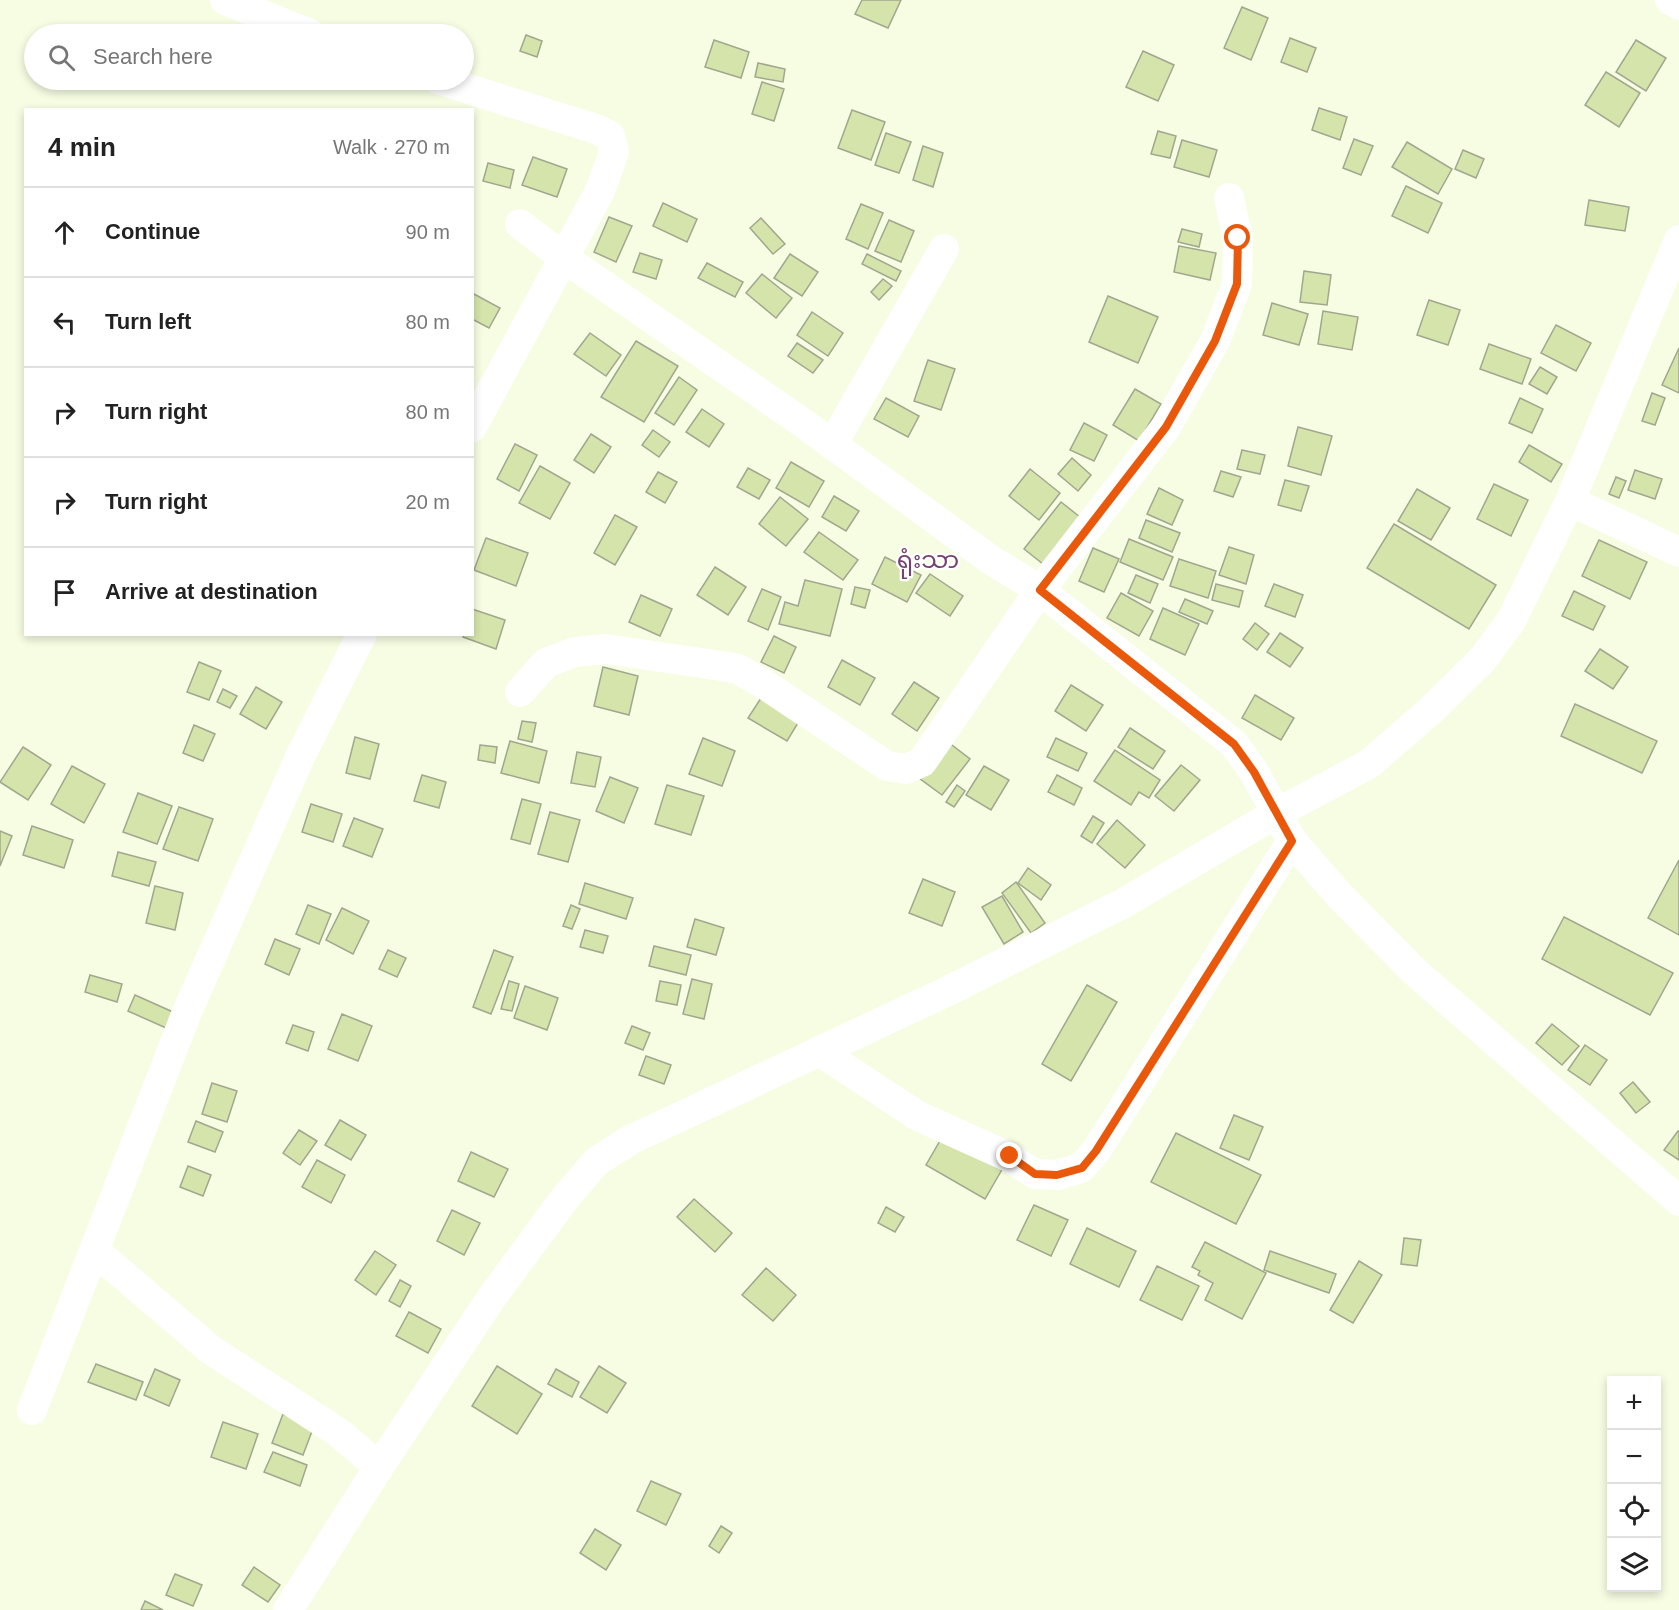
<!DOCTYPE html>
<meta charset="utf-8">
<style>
:root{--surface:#fff;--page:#f6f6f6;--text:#222;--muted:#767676;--line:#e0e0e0}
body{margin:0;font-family:Helvetica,"Noto Sans Myanmar",sans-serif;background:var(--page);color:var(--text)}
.controls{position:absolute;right:18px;bottom:18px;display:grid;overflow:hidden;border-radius:0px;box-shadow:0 3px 9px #0003}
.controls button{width:54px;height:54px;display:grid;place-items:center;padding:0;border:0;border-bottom:2px solid var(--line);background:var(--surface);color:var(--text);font:30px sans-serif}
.stop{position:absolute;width:18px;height:18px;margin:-14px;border:4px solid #ea580c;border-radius:50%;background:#fff}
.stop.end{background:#ea580c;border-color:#fff;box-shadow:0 2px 6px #0008}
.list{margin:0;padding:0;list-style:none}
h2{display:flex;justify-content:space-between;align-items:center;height:78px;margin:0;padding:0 24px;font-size:26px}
h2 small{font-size:20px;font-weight:400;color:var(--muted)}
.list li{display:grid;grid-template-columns:39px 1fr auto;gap:18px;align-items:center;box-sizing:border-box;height:90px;padding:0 24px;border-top:2px solid var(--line)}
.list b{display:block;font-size:22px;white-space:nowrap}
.list em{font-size:20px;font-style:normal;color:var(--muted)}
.icon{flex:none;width:33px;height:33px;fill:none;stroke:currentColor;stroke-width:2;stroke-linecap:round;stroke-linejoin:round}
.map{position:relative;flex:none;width:1679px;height:1610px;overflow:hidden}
.search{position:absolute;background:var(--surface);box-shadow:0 3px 9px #0003;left:24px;top:24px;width:450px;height:66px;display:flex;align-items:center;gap:15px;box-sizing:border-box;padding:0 21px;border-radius:33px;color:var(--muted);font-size:22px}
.panel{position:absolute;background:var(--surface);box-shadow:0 3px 9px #0003;left:24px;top:108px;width:450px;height:528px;border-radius:0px}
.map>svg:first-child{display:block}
</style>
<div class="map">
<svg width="1679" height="1610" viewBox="0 0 1679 1610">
<rect width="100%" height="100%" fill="#f6fde3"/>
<g fill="#d5e4ab" stroke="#a1a78f" stroke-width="1.5">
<path d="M862,0H901L888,28L855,14Z"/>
<path d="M1242,7L1268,18L1251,60L1224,48Z"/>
<path d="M526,35L542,41L537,57L520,51Z"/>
<path d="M1290,38L1316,48L1307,72L1281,62Z"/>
<path d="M714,40L749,52L741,78L705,67Z"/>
<path d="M1636,40L1666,58L1646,91L1616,72Z"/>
<path d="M1143,51L1174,65L1158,101L1126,87Z"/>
<path d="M758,63L785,69L783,82L755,77Z"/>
<path d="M1606,72L1640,93L1619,127L1585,105Z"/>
<path d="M762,82L784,89L774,121L752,114Z"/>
<path d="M1319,108L1347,117L1340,140L1312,130Z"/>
<path d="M852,110L885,122L871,160L838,148Z"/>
<path d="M1158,131L1176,136L1170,158L1151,154Z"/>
<path d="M886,133L911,142L899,173L875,165Z"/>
<path d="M1354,139L1373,146L1361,175L1343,168Z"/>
<path d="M1182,140L1217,150L1209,177L1174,167Z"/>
<path d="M1407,142L1452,169L1438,194L1392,167Z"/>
<path d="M923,146L943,153L933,187L913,180Z"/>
<path d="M1463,150L1484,159L1476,178L1455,169Z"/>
<path d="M533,157L567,169L557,197L522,185Z"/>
<path d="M488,163L514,170L510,188L483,181Z"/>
<path d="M1406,186L1442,203L1428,233L1392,216Z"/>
<path d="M1589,200L1629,207L1625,231L1585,225Z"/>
<path d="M663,203L697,219L687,242L653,226Z"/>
<path d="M861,204L883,213L868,249L846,239Z"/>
<path d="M609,217L632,226L616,262L594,252Z"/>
<path d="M761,218L785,244L773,254L750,228Z"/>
<path d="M889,220L914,231L901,262L875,251Z"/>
<path d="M1182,229L1202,234L1199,247L1178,242Z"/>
<path d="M1179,246L1216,253L1210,280L1174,272Z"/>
<path d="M640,253L662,260L656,279L633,272Z"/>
<path d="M790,254L818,272L802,296L774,278Z"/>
<path d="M867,254L901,271L896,281L862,264Z"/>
<path d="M707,263L743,282L735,297L698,278Z"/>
<path d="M1304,271L1331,275L1327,305L1300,302Z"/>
<path d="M762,274L792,298L776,318L746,293Z"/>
<path d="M883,279L892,286L879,300L871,292Z"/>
<path d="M474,294L500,308L489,328L472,319V297Z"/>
<path d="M1108,296L1158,317L1138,363L1089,342Z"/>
<path d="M1429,300L1460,310L1448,345L1417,335Z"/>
<path d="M1272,303L1308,314L1299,345L1263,335Z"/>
<path d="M1323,311L1358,317L1352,350L1318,344Z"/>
<path d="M812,312L843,333L828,356L797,335Z"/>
<path d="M1556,325L1591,343L1576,371L1541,353Z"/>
<path d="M590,333L621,355L606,376L574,354Z"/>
<path d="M636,341L678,366L644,422L601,397Z"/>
<path d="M797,343L823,360L813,373L788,356Z"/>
<path d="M1489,344L1531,359L1522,384L1480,369Z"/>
<path d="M1679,348V393L1662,385Z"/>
<path d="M928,360L955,369L941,410L914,401Z"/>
<path d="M1540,367L1557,377L1547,394L1529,384Z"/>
<path d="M679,377L697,390L674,425L655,413Z"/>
<path d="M1135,389L1161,404L1139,441L1113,425Z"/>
<path d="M1652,393L1665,398L1655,425L1642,421Z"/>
<path d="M886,398L919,416L908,437L874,419Z"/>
<path d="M1520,398L1543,409L1532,433L1509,423Z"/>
<path d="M702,409L724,424L709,447L686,432Z"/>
<path d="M1084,423L1107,435L1094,461L1070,450Z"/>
<path d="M1298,427L1332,436L1321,475L1288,466Z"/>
<path d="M653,430L670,442L659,457L642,445Z"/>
<path d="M591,434L611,447L594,473L574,460Z"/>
<path d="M515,444L537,455L519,491L497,479Z"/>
<path d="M1529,445L1562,464L1551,482L1519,462Z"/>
<path d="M1242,450L1265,455L1260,474L1237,469Z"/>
<path d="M1072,458L1091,475L1078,491L1058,474Z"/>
<path d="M791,462L824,481L809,507L776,488Z"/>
<path d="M540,466L570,483L550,519L519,503Z"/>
<path d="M748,468L770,480L759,499L737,487Z"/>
<path d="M1030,469L1060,493L1039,520L1009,496Z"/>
<path d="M1635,470L1662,479L1655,499L1628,490Z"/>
<path d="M1221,471L1241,477L1233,497L1214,491Z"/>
<path d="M658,472L677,482L665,503L646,492Z"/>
<path d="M1616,477L1626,481L1619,498L1609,494Z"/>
<path d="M1285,480L1309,486L1301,511L1278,505Z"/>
<path d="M1494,484L1528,500L1511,536L1477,519Z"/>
<path d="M1159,488L1183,500L1172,525L1147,514Z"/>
<path d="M1417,489L1450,508L1431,540L1398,521Z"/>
<path d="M834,496L859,511L846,531L822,517Z"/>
<path d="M780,497L808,519L786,546L759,524Z"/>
<path d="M1061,502L1080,517L1043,564L1024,549Z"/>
<path d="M615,515L637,527L615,565L594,553Z"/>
<path d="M1146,520L1180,533L1172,552L1139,538Z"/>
<path d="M1394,524L1496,585L1469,629L1367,568Z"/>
<path d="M819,532L858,560L843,580L804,552Z"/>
<path d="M486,538L528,553L516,586L474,570Z"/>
<path d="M1129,539L1173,557L1163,580L1120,562Z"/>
<path d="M1599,540L1647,562L1630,599L1582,576Z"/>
<path d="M1229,547L1254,555L1246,584L1219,575Z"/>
<path d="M1093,548L1119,559L1104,592L1079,581Z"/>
<path d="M885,557L921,575L907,602L872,584Z"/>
<path d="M1179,559L1216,571L1208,598L1170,586Z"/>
<path d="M715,567L746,587L728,615L697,595Z"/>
<path d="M930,574L963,596L950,616L916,593Z"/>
<path d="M1136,575L1158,584L1150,603L1128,593Z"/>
<path d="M805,580L842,589L830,636L779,624L785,602L798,606Z"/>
<path d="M1216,584L1243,591L1239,607L1212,600Z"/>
<path d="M1274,584L1303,595L1295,617L1265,606Z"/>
<path d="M855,587L870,590L865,608L851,604Z"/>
<path d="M762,589L781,597L768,630L748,621Z"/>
<path d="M1574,591L1605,606L1593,630L1562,616Z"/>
<path d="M1121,593L1153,611L1139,636L1107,618Z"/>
<path d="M641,595L672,609L660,636L629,622Z"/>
<path d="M1185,599L1213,611L1207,624L1179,612Z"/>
<path d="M1163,608L1199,624L1185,655L1150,639Z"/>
<path d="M472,609L505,620L496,649L463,637L464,634H472Z"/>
<path d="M1255,623L1269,634L1257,650L1243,639Z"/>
<path d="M1280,633L1303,648L1290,667L1267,652Z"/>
<path d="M774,636L796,647L784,673L761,662Z"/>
<path d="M1600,649L1628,667L1613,689L1585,671Z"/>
<path d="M842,660L875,678L860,705L828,687Z"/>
<path d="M199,662L221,671L209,700L187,692Z"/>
<path d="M603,667L638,676L629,715L594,706Z"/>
<path d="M914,682L939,698L917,731L892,714Z"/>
<path d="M1071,685L1103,705L1086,731L1055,711Z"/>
<path d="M256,687L282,702L266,729L240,714Z"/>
<path d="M223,689L237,696L230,708L217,702Z"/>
<path d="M763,695L801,718L787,741L748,718Z"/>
<path d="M1255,695L1294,718L1281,740L1242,718Z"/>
<path d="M1575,704L1657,741L1642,773L1561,736Z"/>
<path d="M522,721L536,723L532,742L518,739Z"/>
<path d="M194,725L215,734L203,761L183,753Z"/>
<path d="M1130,728L1165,751L1153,769L1118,747Z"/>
<path d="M355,737L379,744L370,779L346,773Z"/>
<path d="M703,738L735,751L722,786L689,774Z"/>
<path d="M1056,738L1087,753L1078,771L1047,757Z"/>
<path d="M510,741L547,751L539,783L501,773Z"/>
<path d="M948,742L970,759L942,795L919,778Z"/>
<path d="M480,745L497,747L495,763L478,760Z"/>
<path d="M23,747L51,765L28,800L0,782Z"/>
<path d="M1115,750L1160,780L1149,798L1139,792L1131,805L1094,781Z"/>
<path d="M577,752L601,757L595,787L571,783Z"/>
<path d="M1181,765L1200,780L1174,811L1155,796Z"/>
<path d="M72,766L105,784L84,823L51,804Z"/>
<path d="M984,766L1009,780L991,810L966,795Z"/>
<path d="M422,775L446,782L439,808L414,801Z"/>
<path d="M1057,775L1082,788L1074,805L1048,792Z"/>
<path d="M610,777L638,788L624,823L596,811Z"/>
<path d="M667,785L704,796L691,835L655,824Z"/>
<path d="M957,785L965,791L954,807L946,802Z"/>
<path d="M138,793L172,806L157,844L123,832Z"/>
<path d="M522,799L541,804L530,844L511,839Z"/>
<path d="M311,804L342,814L333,842L302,832Z"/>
<path d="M179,807L213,819L198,861L163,849Z"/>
<path d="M550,812L580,820L568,862L538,854Z"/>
<path d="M1093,816L1104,823L1092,843L1081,836Z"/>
<path d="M354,818L383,829L372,857L343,846Z"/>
<path d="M1117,820L1145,845L1125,868L1097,844Z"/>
<path d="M32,826L73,840L64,868L23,855Z"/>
<path d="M0,831L12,836L0,866Z"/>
<path d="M118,852L156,862L149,886L112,876Z"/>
<path d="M1679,860V935L1648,918Z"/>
<path d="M1028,868L1051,885L1041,900L1018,883Z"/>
<path d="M923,879L955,892L942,926L909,913Z"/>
<path d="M1016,882L1045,923L1031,933L1002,893Z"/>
<path d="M585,883L633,898L626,919L579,904Z"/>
<path d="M155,886L183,893L175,930L146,923Z"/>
<path d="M1002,896L1023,932L1004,944L982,907Z"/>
<path d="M308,905L331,914L319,944L296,934Z"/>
<path d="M571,905L580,909L572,929L563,926Z"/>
<path d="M342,908L369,921L353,954L326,940Z"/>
<path d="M1564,917L1673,973L1650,1015L1542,959Z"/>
<path d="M695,919L724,928L716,955L687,947Z"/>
<path d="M585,930L608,936L603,953L580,947Z"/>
<path d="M275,939L300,949L289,975L265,964Z"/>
<path d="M654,946L691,955L686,975L649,966Z"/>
<path d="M388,950L406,958L397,977L379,969Z"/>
<path d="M494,950L513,957L491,1014L473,1007Z"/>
<path d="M90,975L122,984L117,1002L85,992Z"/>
<path d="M692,979L712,984L704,1019L683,1014Z"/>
<path d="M509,981L519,984L512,1011L501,1009Z"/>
<path d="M660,981L681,985L677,1005L656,1001Z"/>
<path d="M1087,985L1117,1002L1071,1081L1042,1064Z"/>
<path d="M525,986L558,998L547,1030L514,1018Z"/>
<path d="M135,995L173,1012L166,1028L128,1011Z"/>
<path d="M342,1014L372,1026L358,1061L328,1049Z"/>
<path d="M1552,1024L1579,1046L1562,1065L1536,1043Z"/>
<path d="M293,1025L314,1032L308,1051L286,1043Z"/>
<path d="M632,1026L650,1033L643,1050L625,1043Z"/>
<path d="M1585,1045L1607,1060L1590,1085L1568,1070Z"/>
<path d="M646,1056L671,1065L664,1084L639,1075Z"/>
<path d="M1633,1082L1650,1102L1636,1113L1620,1093Z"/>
<path d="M212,1083L237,1091L227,1122L202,1114Z"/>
<path d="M1234,1115L1263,1127L1249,1160L1220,1148Z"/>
<path d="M340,1120L366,1135L351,1160L325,1145Z"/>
<path d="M196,1121L223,1132L215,1152L188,1142Z"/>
<path d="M299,1130L317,1141L300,1165L283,1153Z"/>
<path d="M1678,1131H1679V1160L1664,1150Z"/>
<path d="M945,1132L1004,1166L985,1199L926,1165Z"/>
<path d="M1176,1133L1261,1175L1236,1224L1151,1182Z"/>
<path d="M471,1152L508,1169L494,1197L458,1181Z"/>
<path d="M317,1160L345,1175L331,1203L302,1187Z"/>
<path d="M188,1166L211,1175L203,1196L180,1187Z"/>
<path d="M694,1199L732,1233L715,1252L677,1217Z"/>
<path d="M1034,1205L1068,1220L1051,1256L1017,1240Z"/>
<path d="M886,1207L904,1217L895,1232L878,1223Z"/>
<path d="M452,1210L480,1223L464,1255L437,1241Z"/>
<path d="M1087,1228L1136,1251L1119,1287L1070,1264Z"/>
<path d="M1404,1238L1421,1240L1417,1266L1401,1264Z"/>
<path d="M1205,1242L1266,1273L1242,1319L1205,1300L1213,1283L1198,1275L1200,1271L1192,1267Z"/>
<path d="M375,1251L396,1265L376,1295L355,1280Z"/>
<path d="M1270,1251L1336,1274L1329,1293L1264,1270Z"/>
<path d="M1359,1261L1382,1275L1353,1323L1330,1310Z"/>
<path d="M1157,1266L1199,1286L1182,1320L1140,1300Z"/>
<path d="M766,1268L796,1295L773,1321L742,1295Z"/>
<path d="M400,1280L411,1286L400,1307L389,1301Z"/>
<path d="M409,1312L441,1329L428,1353L396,1336Z"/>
<path d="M96,1364L143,1382L136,1400L88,1382Z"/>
<path d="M497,1366L542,1394L517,1434L472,1406Z"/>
<path d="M599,1366L626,1383L607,1413L580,1397Z"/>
<path d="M155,1369L180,1380L169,1406L144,1395Z"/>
<path d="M556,1369L579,1382L572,1397L548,1384Z"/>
<path d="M283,1414L314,1426L303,1455L272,1443Z"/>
<path d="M223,1422L258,1434L246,1469L211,1457Z"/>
<path d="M273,1452L307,1465L300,1486L264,1472Z"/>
<path d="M651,1481L681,1494L666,1525L637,1511Z"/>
<path d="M721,1526L732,1533L719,1553L709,1546Z"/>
<path d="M595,1529L621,1545L606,1570L580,1553Z"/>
<path d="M254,1567L280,1585L268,1602L242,1585Z"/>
<path d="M175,1574L202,1585L193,1606L166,1595Z"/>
<path d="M145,1601L163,1610H141Z"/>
</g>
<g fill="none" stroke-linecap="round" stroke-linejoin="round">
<g stroke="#fff" stroke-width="30">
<path d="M225,0L310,34"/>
<path d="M1670,0L1679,5"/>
<path d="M440,80L596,129L610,136L614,152L600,191L472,427"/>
<path d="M520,224L564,258L803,423L991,560L1040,590L1234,744L1254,772L1292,841L1340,896L1414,971L1679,1201"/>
<path d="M832,445L944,249"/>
<path d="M1570,501L1679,552"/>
<path d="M520,692L546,663L575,652L606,649L722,666L738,669L764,684L887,766L906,769L922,762L1040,590L1166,427L1215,341L1237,284L1238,238L1229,198"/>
<path d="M819,1051L918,1116L1009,1157L1035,1174L1057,1175L1081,1168L1096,1151L1292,841"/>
<path d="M95,1251L211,1350L338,1432L379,1467"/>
<path d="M32,1410L187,1012L300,757L362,634"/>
<path d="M288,1610L379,1467L490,1300L565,1198L597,1161L632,1139L671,1121L950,990L1124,903L1275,814L1369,764L1430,711L1483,659L1511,621L1570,501L1679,240"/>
</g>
</g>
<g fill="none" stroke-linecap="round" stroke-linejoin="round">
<path stroke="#ea580c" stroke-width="8" d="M1010,1156L1035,1174L1057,1175L1082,1168L1096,1151L1292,841L1254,772L1234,744L1040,590L1166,427L1215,341L1237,284L1238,238"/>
</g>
<g text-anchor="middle" stroke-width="4.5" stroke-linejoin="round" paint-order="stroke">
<g font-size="24" fill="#754172" stroke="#fff">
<text x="928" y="568">ရုံးသာ</text>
</g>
</g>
</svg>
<div class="controls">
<button>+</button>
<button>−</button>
<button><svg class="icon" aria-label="locate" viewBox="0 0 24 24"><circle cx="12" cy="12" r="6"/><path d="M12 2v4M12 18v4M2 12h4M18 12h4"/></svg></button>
<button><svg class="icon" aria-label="layers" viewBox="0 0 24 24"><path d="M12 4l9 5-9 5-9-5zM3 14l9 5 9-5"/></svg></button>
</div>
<div class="stop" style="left:1238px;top:238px"></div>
<div class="stop end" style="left:1010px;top:1156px"></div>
<div class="search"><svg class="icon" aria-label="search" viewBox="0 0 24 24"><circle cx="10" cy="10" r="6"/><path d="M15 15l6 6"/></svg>Search here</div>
<section class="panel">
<h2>4 min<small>Walk · 270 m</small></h2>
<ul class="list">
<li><svg class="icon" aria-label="ahead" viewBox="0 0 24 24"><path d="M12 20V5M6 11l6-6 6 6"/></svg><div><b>Continue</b></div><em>90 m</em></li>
<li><svg class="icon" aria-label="left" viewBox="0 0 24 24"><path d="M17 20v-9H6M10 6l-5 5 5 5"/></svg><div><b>Turn left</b></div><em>80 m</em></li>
<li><svg class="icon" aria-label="right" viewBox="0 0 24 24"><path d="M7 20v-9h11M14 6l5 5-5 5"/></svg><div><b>Turn right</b></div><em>80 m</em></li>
<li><svg class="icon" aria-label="right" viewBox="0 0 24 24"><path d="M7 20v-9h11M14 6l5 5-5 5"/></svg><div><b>Turn right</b></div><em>20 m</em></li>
<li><svg class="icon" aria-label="arrive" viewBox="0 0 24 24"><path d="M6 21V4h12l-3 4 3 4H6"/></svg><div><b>Arrive at destination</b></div></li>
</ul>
</section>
</div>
